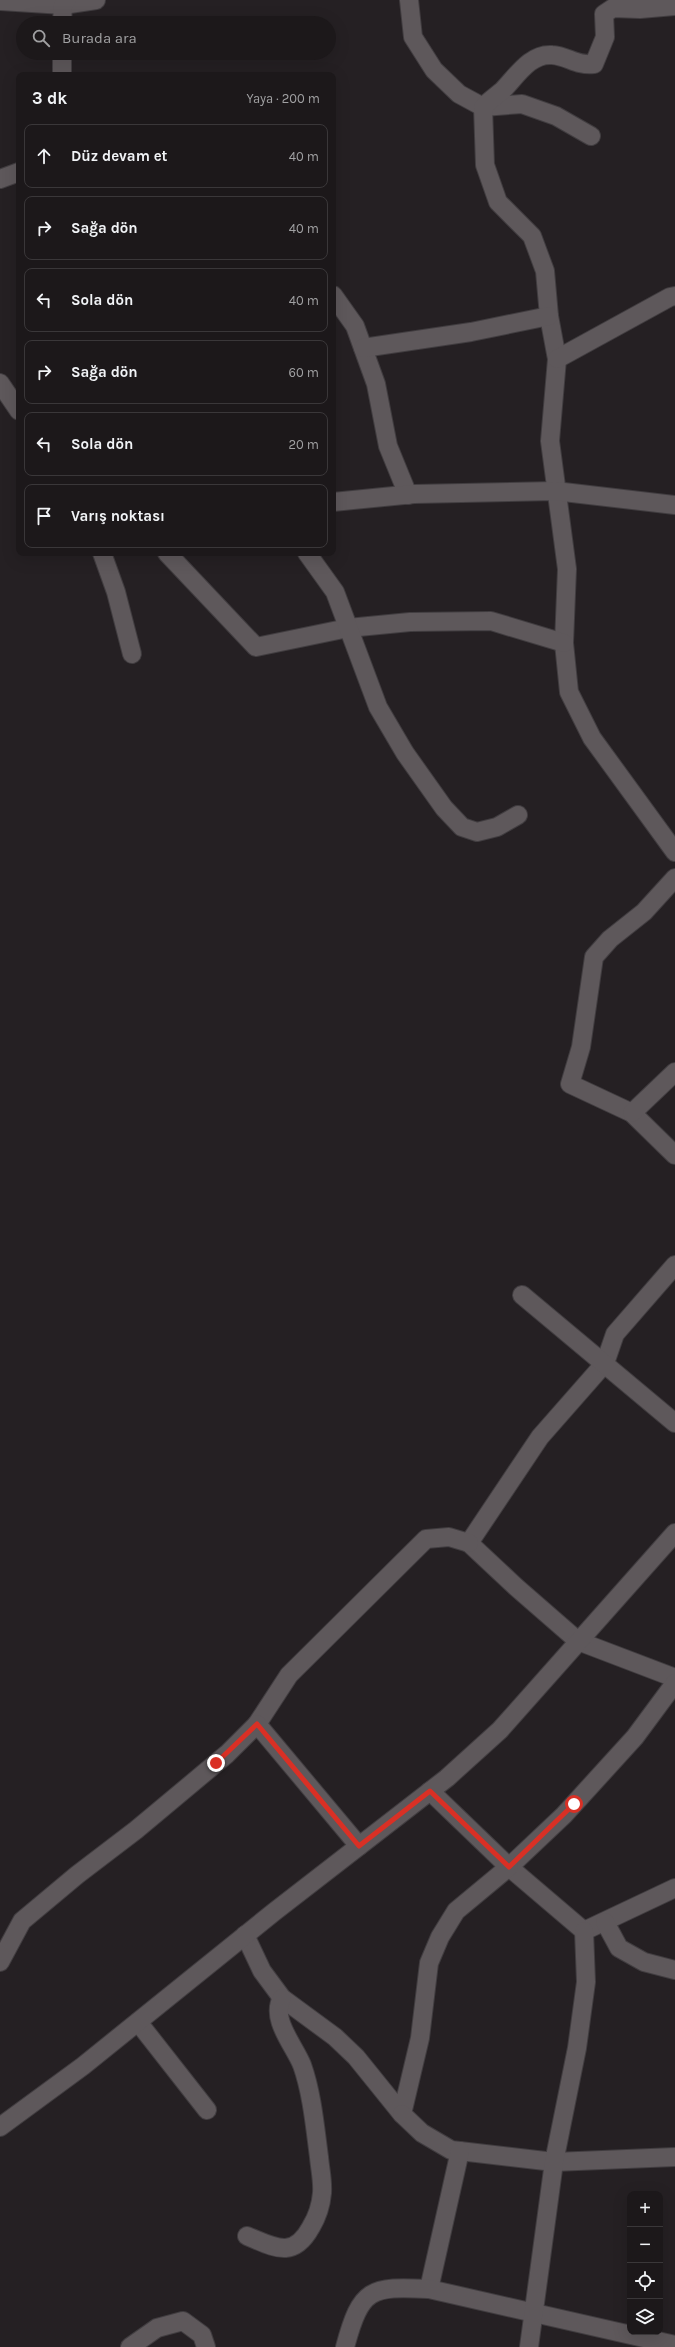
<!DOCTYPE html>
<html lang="tr">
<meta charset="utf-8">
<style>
:root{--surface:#1c181a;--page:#292527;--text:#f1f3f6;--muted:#a0a0a2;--line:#3a3739}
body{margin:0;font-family:Karla,sans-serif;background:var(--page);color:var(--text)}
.controls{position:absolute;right:12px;bottom:12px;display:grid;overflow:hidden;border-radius:8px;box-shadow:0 4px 16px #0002}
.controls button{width:36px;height:36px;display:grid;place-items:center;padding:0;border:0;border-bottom:1px solid var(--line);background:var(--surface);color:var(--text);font:20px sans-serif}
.stop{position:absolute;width:12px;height:12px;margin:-9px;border:3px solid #d93025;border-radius:50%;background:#fff}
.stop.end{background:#d93025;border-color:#fff;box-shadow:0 1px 4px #0008}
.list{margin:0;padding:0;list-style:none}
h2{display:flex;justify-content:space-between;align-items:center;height:52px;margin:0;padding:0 16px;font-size:17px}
h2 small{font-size:13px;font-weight:400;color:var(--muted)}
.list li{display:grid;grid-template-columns:26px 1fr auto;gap:12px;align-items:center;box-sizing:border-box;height:64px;margin:0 8px 8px;padding:0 8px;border:1px solid var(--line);border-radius:8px}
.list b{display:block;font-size:15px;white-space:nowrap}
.list em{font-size:13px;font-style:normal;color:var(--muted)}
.icon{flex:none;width:22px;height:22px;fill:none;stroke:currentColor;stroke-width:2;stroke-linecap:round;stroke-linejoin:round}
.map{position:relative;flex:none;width:675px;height:2347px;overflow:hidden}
.search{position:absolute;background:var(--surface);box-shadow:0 4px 16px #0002;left:16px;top:16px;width:320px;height:44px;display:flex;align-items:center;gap:10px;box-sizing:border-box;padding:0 14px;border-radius:22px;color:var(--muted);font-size:15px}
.panel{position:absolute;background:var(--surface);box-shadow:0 4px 16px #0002;left:16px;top:72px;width:320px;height:484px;border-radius:8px}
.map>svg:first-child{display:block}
</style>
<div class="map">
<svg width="675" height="2347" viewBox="0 0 675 2347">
<rect width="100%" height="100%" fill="#252023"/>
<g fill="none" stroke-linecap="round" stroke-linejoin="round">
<defs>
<g id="minor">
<path d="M409,0L413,37L434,70L459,94L483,107L522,104L556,116L591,136"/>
<path d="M0,1L63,5L96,0"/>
<path d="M675,6L640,9L613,8L604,14L605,37L594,64C576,66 568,56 552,55C530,53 516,77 502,91C496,96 489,101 483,107L485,165L498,202L532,236L545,271L549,316L557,359L550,441L567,569L564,643L569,692L592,738L675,852"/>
<path d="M62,23L63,5L67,0"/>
<path d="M62,53V75"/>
<path d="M0,179L19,172"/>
<path d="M333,295L355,326L376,384L388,446L408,495"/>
<path d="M363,348L471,332L549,316"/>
<path d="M557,359L670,297L675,296"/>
<path d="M0,383L19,411"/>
<path d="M333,502L414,494L555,491L675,505"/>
<path d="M102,553L116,592L132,654"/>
<path d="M167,553L256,647L348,628L410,622L491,621L564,643"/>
<path d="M307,553L335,592L378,707L405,753L444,808L462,827L477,832L497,827L518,815"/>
<path d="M675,878L644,912L610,939L594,957L581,1047L570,1084L632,1113L675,1155"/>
<path d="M632,1113L675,1072"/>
<path d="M675,1265L615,1334L605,1363L540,1437L469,1543L516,1587L578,1641L675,1678"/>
<path d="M522,1295L675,1423"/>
<path d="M675,1683L635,1737L564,1815L509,1867L584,1931L675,1888"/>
<path d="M257,1724L289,1675L426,1539L449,1537L469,1543"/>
<path d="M605,1922L619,1948L644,1962L675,1970"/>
<path d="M245,1935L262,1971L282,1998L335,2037L356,2057L402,2114L420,2038L429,1963L440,1937L456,1911L509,1867L430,1791"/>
<path d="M0,1962L22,1921L77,1875L136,1830L227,1754L257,1724L359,1846"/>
<path d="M138,2022L207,2110"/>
<path d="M402,2114L422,2133L451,2150L554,2162L675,2157"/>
<path d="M0,2127L83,2066L274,1912L447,1778L500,1730L675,1533"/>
<path d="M247,2236C274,2247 293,2260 311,2227C317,2217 321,2205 322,2193C323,2181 320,2169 319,2157C315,2127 312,2093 302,2065C294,2045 270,2019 282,1998"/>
<path d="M429,2289L460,2151"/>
<path d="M130,2347L157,2328L183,2321L202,2335L206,2347"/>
<path d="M345,2347C361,2288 370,2286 429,2289L675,2345"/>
<path d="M529,2347L554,2162L577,2048L586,1982L584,1931"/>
</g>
</defs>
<use href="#minor" stroke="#413d40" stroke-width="20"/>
<use href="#minor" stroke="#5e585b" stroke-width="18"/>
</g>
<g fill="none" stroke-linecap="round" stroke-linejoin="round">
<path stroke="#d93025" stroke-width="5" d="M216,1763L257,1724L359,1846L430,1791L509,1867L574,1804"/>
</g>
</svg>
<div class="controls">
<button>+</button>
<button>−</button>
<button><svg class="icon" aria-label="locate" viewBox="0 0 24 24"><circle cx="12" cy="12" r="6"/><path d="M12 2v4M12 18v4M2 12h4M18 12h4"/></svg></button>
<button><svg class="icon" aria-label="layers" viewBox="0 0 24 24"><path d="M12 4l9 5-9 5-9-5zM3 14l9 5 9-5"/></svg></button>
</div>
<div class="stop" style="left:574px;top:1804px"></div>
<div class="stop end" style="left:216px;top:1763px"></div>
<div class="search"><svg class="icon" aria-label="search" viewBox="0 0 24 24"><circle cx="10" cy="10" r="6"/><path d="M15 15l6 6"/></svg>Burada ara</div>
<section class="panel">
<h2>3 dk<small>Yaya · 200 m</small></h2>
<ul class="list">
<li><svg class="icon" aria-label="ahead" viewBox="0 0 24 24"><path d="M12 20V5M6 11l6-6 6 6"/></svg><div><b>Düz devam et</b></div><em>40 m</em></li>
<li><svg class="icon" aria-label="right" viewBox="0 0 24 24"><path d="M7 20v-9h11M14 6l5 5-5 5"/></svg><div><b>Sağa dön</b></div><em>40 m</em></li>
<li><svg class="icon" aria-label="left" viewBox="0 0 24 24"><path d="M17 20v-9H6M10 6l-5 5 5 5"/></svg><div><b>Sola dön</b></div><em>40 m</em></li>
<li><svg class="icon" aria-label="right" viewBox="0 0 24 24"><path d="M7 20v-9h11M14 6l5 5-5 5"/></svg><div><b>Sağa dön</b></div><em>60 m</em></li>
<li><svg class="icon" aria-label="left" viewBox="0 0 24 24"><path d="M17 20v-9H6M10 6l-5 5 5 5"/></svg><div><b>Sola dön</b></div><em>20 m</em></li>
<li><svg class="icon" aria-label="arrive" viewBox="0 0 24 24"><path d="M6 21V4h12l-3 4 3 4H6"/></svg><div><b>Varış noktası</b></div></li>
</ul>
</section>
</div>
